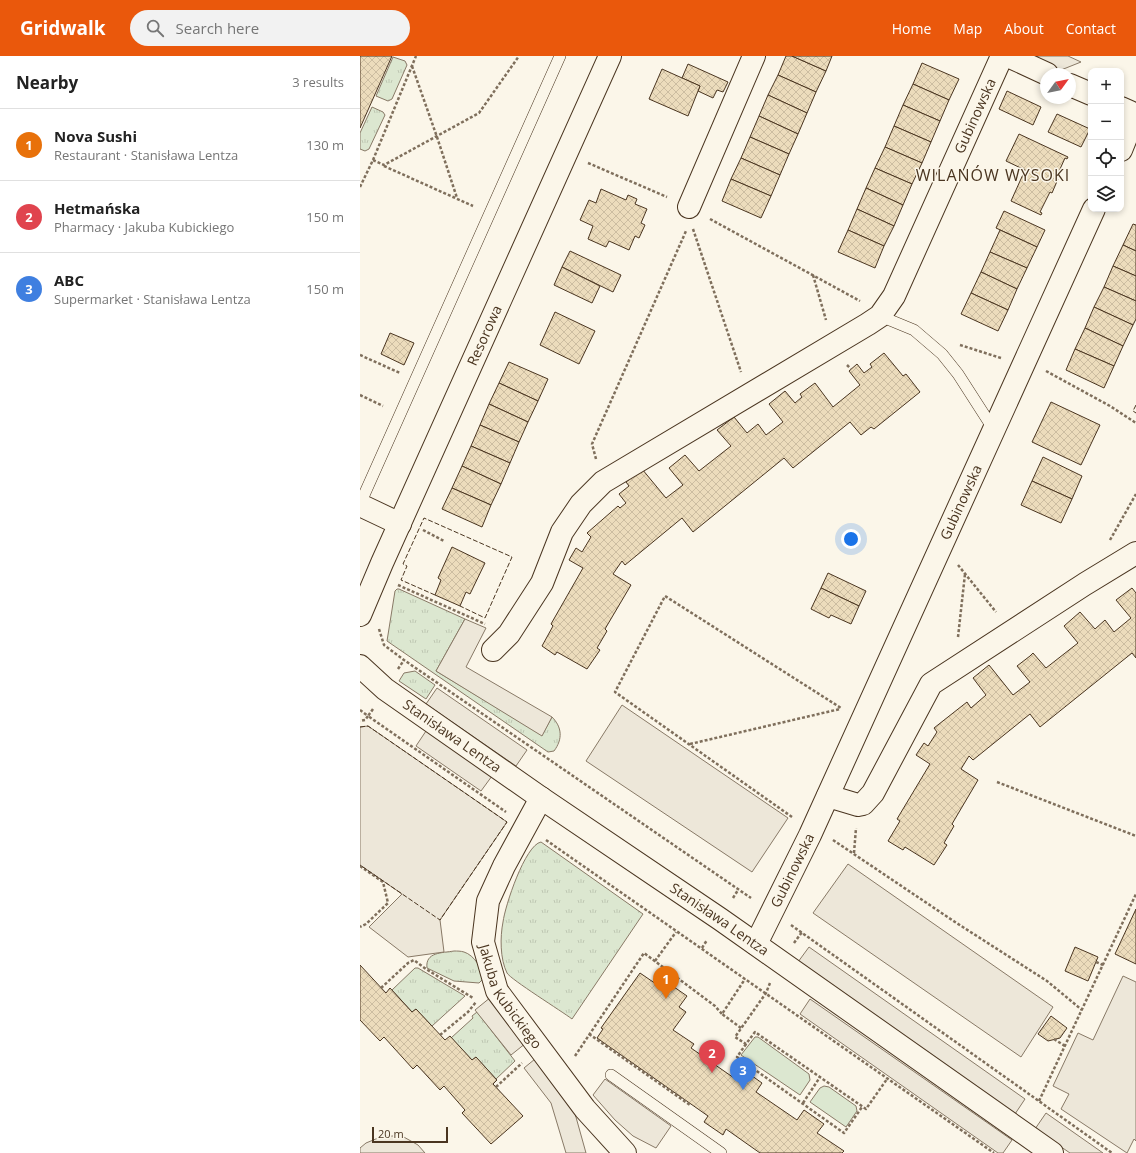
<!DOCTYPE html>
<meta charset="utf-8">
<style>
:root{--surface:#fff;--page:#f2f2f2;--text:#222;--muted:#767676;--line:#e0e0e0;--accent:#ea580c}
body{margin:0;font-family:"Open Sans",sans-serif;background:var(--page);color:var(--text)}
.controls{position:absolute;right:12px;top:12px;display:grid;overflow:hidden;border-radius:8px;box-shadow:0 2px 6px #0003}
.controls button{width:36px;height:36px;display:grid;place-items:center;padding:0;border:0;border-bottom:1px solid var(--line);background:var(--surface);color:var(--text);font:20px sans-serif}
.compass{position:absolute;left:680px;top:12px;width:36px;height:36px;border-radius:50%;background:var(--surface);box-shadow:0 2px 6px #0003;rotate:57deg}
.scale{position:absolute;left:12px;bottom:10px;width:76px;box-sizing:border-box;padding-left:4px;border:2px solid #4a3520;border-top:0;font-size:11px;line-height:14px;white-space:nowrap;color:#4a3520;-webkit-text-stroke:3px #fbf6e9;paint-order:stroke}
.you{position:absolute;left:491px;top:483px;width:14px;height:14px;margin:-10px;border:3px solid #fff;border-radius:50%;background:#1a73e8;box-shadow:0 0 0 6px #1a73e833}
.badge{display:grid;place-items:center;width:26px;height:26px;border-radius:50%;background:var(--accent);color:#fff;font-size:13px;font-weight:700}
.pin{position:absolute;translate:-50% -33px;filter:drop-shadow(0 1px 2px #0008)}
.pin::after{content:'';position:absolute;top:21px;width:14px;height:12px;background:inherit;clip-path:polygon(0 0,100% 0,50% 100%)}
.list{margin:0;padding:0;list-style:none}
h2{display:flex;justify-content:space-between;align-items:center;height:52px;margin:0;padding:0 16px;font-size:17px}
h2 small{font-size:13px;font-weight:400;color:var(--muted)}
.list li{display:grid;grid-template-columns:26px 1fr auto;gap:12px;align-items:center;box-sizing:border-box;height:72px;padding:0 16px;border-top:1px solid var(--line)}
.list b{display:block;font-size:15px;white-space:nowrap}
.list p{margin:0;font-size:13px;white-space:nowrap;color:var(--muted)}
.list em{font-size:13px;font-style:normal;color:var(--muted)}
.icon{flex:none;width:22px;height:22px;fill:none;stroke:currentColor;stroke-width:2;stroke-linecap:round;stroke-linejoin:round}
.map{position:relative;flex:none;width:776px;height:1097px;overflow:hidden}
header{display:flex;align-items:center;gap:24px;box-sizing:border-box;height:56px;padding:0 20px;background:var(--accent);color:#fff}
header strong{font-size:19px}
nav{display:flex;gap:22px;margin-inline-start:auto;font-size:14px}
.search{width:280px;height:36px;background:var(--page);display:flex;align-items:center;gap:10px;box-sizing:border-box;padding:0 14px;border-radius:22px;color:var(--muted);font-size:15px}
main{display:flex}
aside{flex:1;background:var(--surface)}
.map>svg:first-child{display:block}
</style>
<header>
<strong>Gridwalk</strong>
<div class="search"><svg class="icon" aria-label="search" viewBox="0 0 24 24"><circle cx="10" cy="10" r="6"/><path d="M15 15l6 6"/></svg>Search here</div>
<nav><a>Home</a><a>Map</a><a>About</a><a>Contact</a></nav>
</header>
<main>
<aside>
<h2>Nearby<small>3 results</small></h2>
<ul class="list">
<li><span class="badge" style="background:#e8710a">1</span><div><b>Nova Sushi</b><p>Restaurant · Stanisława Lentza</p></div><em>130 m</em></li>
<li><span class="badge" style="background:#e0444e">2</span><div><b>Hetmańska</b><p>Pharmacy · Jakuba Kubickiego</p></div><em>150 m</em></li>
<li><span class="badge" style="background:#3f7fe0">3</span><div><b>ABC</b><p>Supermarket · Stanisława Lentza</p></div><em>150 m</em></li>
</ul>
</aside>
<div class="map">
<svg width="776" height="1097" viewBox="0 0 776 1097">
<defs>
<pattern id="grass-tufts" width="24" height="20" patternUnits="userSpaceOnUse"><rect width="24" height="20" fill="#dce7d0"/><path d="M3 7l-1-3M5 7V3M7 7l1-3M15 17l-1-3M17 17v-4M19 17l1-3" fill="none" stroke="#bec7b2"/></pattern>
<pattern id="building-cross-hatch" width="8" height="8" patternUnits="userSpaceOnUse"><rect width="8" height="8" fill="#ecdcbc"/><path d="M0 0l8 8M0 8l8-8" fill="none" stroke="#ccbda1"/></pattern>
</defs>
<rect width="100%" height="100%" fill="#fbf6e9"/>
<g fill="url(#grass-tufts)" stroke="#887966">
<path d="M33,1L45,5L47,9L32,43L28,45L16,40Z"/>
<path d="M12,51L23,56L25,59L9,93L5,95L0,93V77Z"/>
<path d="M37,533H39L105,563L76,615L182,679L192,661C202,671 203,683 194,695L188,696L27,585L35,535Z"/>
<path d="M55,615L75,629L66,643L39,625L44,617Z"/>
<path d="M181,786L283,858L212,963C203,956 150,923 147,917C140,903 140,881 143,866C145,850 165,789 181,786Z"/>
<path d="M94,895C97,895 101,895 104,896C114,899 123,913 123,923L119,927L94,925L67,912C65,896 82,897 94,895Z"/>
<path d="M55,912H58L105,940L72,970L56,953L52,956L32,934Z"/>
<path d="M117,956L155,1005L136,1023L116,1001L112,1004L91,982L113,962L112,960Z"/>
</g>
<g fill="#dce7d0" stroke="#887966">
<path d="M395,981H398L449,1018L450,1024L440,1039L381,999Z"/>
<path d="M464,1030L469,1031L496,1050L497,1055L486,1071L450,1046L460,1032Z"/>
</g>
<g fill="#ede7d9" stroke="#887966">
<path d="M679,0H708L721,6L696,16L670,3Z"/>
<path d="M105,563L126,572L106,611L192,661L182,680L76,615Z"/>
<path d="M77,632L167,694L156,710L66,648Z"/>
<path d="M262,649L428,762L392,816L226,705Z"/>
<path d="M8,670L147,766L80,864L84,896L48,901L9,871L42,838L0,809V671Z"/>
<path d="M66,675L132,720L121,735L56,690Z"/>
<path d="M488,808L693,951L661,1001L453,857Z"/>
<path d="M449,891L665,1043L655,1058L438,906Z"/>
<path d="M763,920L776,926V1085L774,1083L767,1097L701,1053L709,1038L693,1030L718,977L733,984Z"/>
<path d="M131,941L166,987L151,999L115,954Z"/>
<path d="M450,943L652,1084L643,1097H638L440,958Z"/>
<path d="M175,1003L214,1054L226,1097H206L191,1047L164,1012Z"/>
<path d="M245,1023L311,1070L296,1092L273,1080L255,1064L233,1039Z"/>
<path d="M686,1057L743,1097H710L675,1073Z"/>
<path d="M23,1080H42L58,1089L65,1097H0V1092L6,1087Z"/>
</g>
<g fill="url(#building-cross-hatch)" stroke="#4a3520">
<path d="M0,0H32L0,72Z"/>
<path d="M426,0H432L466,15L456,36L418,19Z"/>
<path d="M432,0H472L466,15Z"/>
<path d="M562,7L599,23L589,44L553,28Z"/>
<path d="M328,8L368,26L363,36L357,34L353,42L338,35L340,30L322,22Z"/>
<path d="M302,13L340,30L328,60L289,43Z"/>
<path d="M418,19L456,36L447,57L408,39Z"/>
<path d="M553,28L589,44L580,65L543,49Z"/>
<path d="M647,35L681,51L673,69L639,53Z"/>
<path d="M408,39L447,57L438,78L399,60Z"/>
<path d="M543,49L580,65L571,86L534,70Z"/>
<path d="M697,58L730,73L721,91L688,76Z"/>
<path d="M399,60L438,78L429,98L390,81Z"/>
<path d="M534,70L571,86L562,107L525,91Z"/>
<path d="M659,78L708,101L707,103L705,102L696,122L698,123L692,137L690,136L680,156L682,157L681,159L651,145L665,114L646,105Z"/>
<path d="M390,81L429,98L420,119L381,102Z"/>
<path d="M525,91L562,107L552,128L515,112Z"/>
<path d="M381,102L420,119L411,140L371,123Z"/>
<path d="M515,112L552,128L543,149L506,132Z"/>
<path d="M371,123L411,140L401,162L362,145Z"/>
<path d="M506,132L543,149L534,170L497,153Z"/>
<path d="M241,133L266,144L268,139L277,143L275,148L287,153L281,167L285,169L279,182L275,180L269,194L249,185L246,191L228,183L233,170L220,164L229,144L236,147Z"/>
<path d="M497,153L534,170L524,190L488,174Z"/>
<path d="M644,155L685,174L677,191L636,172Z"/>
<path d="M773,168L776,169V195L763,189Z"/>
<path d="M488,174L524,190L515,212L478,196Z"/>
<path d="M640,174L677,191L667,212L630,196Z"/>
<path d="M763,189L776,195V220L753,210Z"/>
<path d="M210,195L261,219L253,236L202,211Z"/>
<path d="M630,196L667,212L657,233L621,216Z"/>
<path d="M753,210L776,220V245L744,231Z"/>
<path d="M202,211L240,230L232,247L194,229Z"/>
<path d="M621,216L657,233L648,254L611,237Z"/>
<path d="M744,231L776,245V263L773,269L734,251Z"/>
<path d="M611,237L648,254L638,275L601,258Z"/>
<path d="M734,251L773,269L763,290L725,272Z"/>
<path d="M195,256L235,275L219,308L180,289Z"/>
<path d="M725,272L763,290L754,310L715,293Z"/>
<path d="M30,277L54,287L44,309L21,298Z"/>
<path d="M715,293L754,310L744,332L706,314Z"/>
<path d="M524,297L543,320L546,318L560,336L514,373L511,371L501,379L490,366L433,412L424,402L333,476L322,462L265,509L262,505L253,518L271,529L245,573L247,575L237,592L240,594L227,613L197,596L195,599L182,590L193,570L191,568L223,512L209,504L216,492L222,496L231,481L227,477L258,450L260,452L266,447L259,438L269,430L266,426L282,413L306,442L323,429L309,412L325,399L339,415L371,390L357,374L374,361L387,377L398,368L406,379L423,366L409,348L425,335L435,347L442,341L440,338L455,327L473,351L500,329L489,315L497,308L504,317L512,311L510,308Z"/>
<path d="M149,306L188,323L178,345L139,327Z"/>
<path d="M139,327L178,345L168,366L129,348Z"/>
<path d="M691,346L740,369L721,409L672,386Z"/>
<path d="M129,348L168,366L159,386L120,369Z"/>
<path d="M120,369L159,386L150,407L111,390Z"/>
<path d="M111,390L150,407L141,428L102,410Z"/>
<path d="M683,401L722,420L712,443L672,425Z"/>
<path d="M102,410L141,428L131,449L92,432Z"/>
<path d="M672,425L712,443L701,467L661,449Z"/>
<path d="M92,432L131,449L122,471L82,453Z"/>
<path d="M92,491L125,507L110,538L106,536L100,550L75,539L81,524L78,522Z"/>
<path d="M468,517L506,535L499,550L461,532Z"/>
<path d="M461,532L499,550L491,568L471,559L469,562L451,553Z"/>
<path d="M772,532L776,537V602L772,597L680,671L670,658L613,704L609,700L601,713L618,724L592,768L594,770L584,787L587,789L574,809L545,791L543,794L528,785L540,765L537,763L570,708L556,699L564,687L568,690L577,676L574,672L607,646L611,652L626,639L613,622L629,609L653,639L670,626L657,610L670,600L673,597L686,612L718,587L704,570L720,556L735,573L745,564L754,576L771,562L756,544Z"/>
<path d="M776,853V908L755,898Z"/>
<path d="M715,891L738,901L728,925L705,915Z"/>
<path d="M0,909L26,937L30,932L52,956L56,953L85,984L90,980L112,1004L116,1001L136,1023L137,1024L133,1028L163,1060L131,1088L102,1057L105,1054L84,1030L80,1034L57,1009L53,1013L24,981L20,985L0,964Z"/>
<path d="M280,917L299,930L304,924L327,940L319,951L326,956L313,974L334,988L331,992L374,1022L381,1012L402,1027L396,1036L437,1064L444,1054L464,1068L457,1077L484,1095L482,1097H400L366,1073L363,1079L344,1066L348,1060L237,982L243,973L241,972Z"/>
<path d="M691,960L707,972L700,982L688,985L678,978Z"/>
</g>
<g fill="none" stroke-linecap="round" stroke-linejoin="round">
<defs>
<g id="service">
<path d="M520,260L554,274L582,298L598,318L634,374"/>
<path d="M0,448L200,0"/>
<path d="M251,1019L361,1097"/>
</g>
<g id="minor">
<path d="M648,0L687,18"/>
<path d="M710,29L731,38"/>
<path d="M761,52L770,56L774,62L761,94"/>
<path d="M329,151L394,0"/>
<path d="M0,449L40,468"/>
<path id="s1" d="M0,559L22,507L250,0"/>
<path id="s2" d="M133,594L149,578L182,527L202,476L221,448L243,426L508,268L520,260L534,240L642,0"/>
<path id="s3" d="M0,610L25,633L181,742L360,863L692,1097"/>
<path d="M468,740L498,749L503,748L513,737L571,628L725,528L776,497"/>
<path id="s4" d="M181,742L144,810L128,845L123,886L137,935L225,1053L265,1097"/>
<path id="s5" d="M396,888L450,779L734,153"/>
</g>
</defs>
<use href="#service" stroke="#4a3520" stroke-width="12"/>
<use href="#minor" stroke="#4a3520" stroke-width="24"/>
<g stroke="#7f6f5c" stroke-width="2.5" stroke-dasharray="3 2" stroke-linecap="butt">
<path d="M52,10L77,81L97,142"/>
<path d="M13,104L56,0"/>
<path d="M228,107L307,141"/>
<path d="M24,110L113,150"/>
<path d="M0,131L13,104L24,109L119,57L159,0"/>
<path d="M350,163L500,245"/>
<path d="M333,173L381,316"/>
<path d="M453,219L466,264"/>
<path d="M600,289L641,302"/>
<path d="M0,299L40,317"/>
<path d="M487,309L491,313"/>
<path d="M686,315L750,350L776,367"/>
<path d="M0,339L23,350"/>
<path d="M236,403L232,388L326,175"/>
<path d="M63,474L84,485"/>
<path d="M750,484L776,438"/>
<path d="M598,509L636,556"/>
<path d="M38,529L125,568"/>
<path d="M19,573L24,589L44,604L391,842"/>
<path d="M598,581L605,518"/>
<path d="M38,613L44,604"/>
<path d="M13,653L8,660L146,756"/>
<path d="M0,654L8,660L5,664L0,665"/>
<path d="M330,688L480,653"/>
<path d="M637,726L776,780"/>
<path d="M432,761L255,636L305,540L481,652"/>
<path d="M186,784L634,1097"/>
<path d="M473,784L595,866L687,925L722,954"/>
<path d="M494,797L496,772"/>
<path d="M0,810L23,826L28,847L6,868L0,871"/>
<path d="M373,842L378,834"/>
<path d="M431,869L752,1097"/>
<path d="M434,887L442,876"/>
<path d="M342,892L347,884"/>
<path d="M295,905L316,876"/>
<path d="M736,906L743,909"/>
<path d="M410,927L406,937L375,981L386,988L395,976L506,1053L527,1023"/>
<path d="M21,932L48,907L54,904L66,913L113,942"/>
<path d="M381,972L362,958L385,923"/>
<path d="M229,978L330,1049"/>
<path d="M80,979L108,956L116,946"/>
<path d="M694,983L705,990"/>
<path d="M386,988L377,1001L484,1077L502,1051"/>
<path d="M215,1000L284,897L355,950L362,958"/>
<path d="M136,1031L162,1007"/>
<path d="M679,1045L776,838"/>
<path d="M443,1047L460,1021"/>
</g>
<use href="#service" stroke="#fbf6e9" stroke-width="11"/>
<use href="#minor" stroke="#fbf6e9" stroke-width="22"/>
<g stroke="#4a3520" stroke-width="1" stroke-dasharray="5 2" stroke-linecap="butt">
<path d="M776,349L773,355L776,357"/>
<path d="M75,539L41,524L47,510L43,508L64,462L152,501L125,562L100,550"/>
<path d="M0,671L8,670L147,766L80,864L0,809"/>
</g>
</g>
<g text-anchor="middle" stroke-width="3" stroke-linejoin="round" paint-order="stroke">
<g font-size="14" fill="#4a3520" stroke="#fbf6e9">
<text dy="5" stroke="none"><textPath href="#s2" startOffset="748">Gubinowska</textPath></text>
<text dy="5" stroke="none"><textPath href="#s1" startOffset="306">Resorowa</textPath></text>
<text dy="5" stroke="none"><textPath href="#s5" startOffset="487">Gubinowska</textPath></text>
<text dy="5" stroke="none"><textPath href="#s3" startOffset="116">Stanisława Lentza</textPath></text>
<text dy="5" stroke="none"><textPath href="#s5" startOffset="82">Gubinowska</textPath></text>
<text dy="5" stroke="none"><textPath href="#s3" startOffset="440">Stanisława Lentza</textPath></text>
<text dy="5" stroke="none"><textPath href="#s4" startOffset="219">Jakuba Kubickiego</textPath></text>
</g>
<g font-size="16" letter-spacing="1" fill="#4a3520" stroke="#fbf6e9">
<text x="633" y="125">WILANÓW WYSOKI</text>
</g>
</g>
</svg>
<div class="controls">
<button>+</button>
<button>−</button>
<button><svg class="icon" aria-label="locate" viewBox="0 0 24 24"><circle cx="12" cy="12" r="6"/><path d="M12 2v4M12 18v4M2 12h4M18 12h4"/></svg></button>
<button><svg class="icon" aria-label="layers" viewBox="0 0 24 24"><path d="M12 4l9 5-9 5-9-5zM3 14l9 5 9-5"/></svg></button>
</div>
<svg class="compass" viewBox="-18 -18 36 36"><path d="M0-13l5 13h-10z" fill="#e53935"/><path d="M0 13l5-13h-10z" fill="#767676"/></svg>
<div class="scale">20 m</div>
<div class="you"></div>
<div class="pin badge" style="left:306px;top:943px;background:#e8710a">1</div>
<div class="pin badge" style="left:352px;top:1017px;background:#e0444e">2</div>
<div class="pin badge" style="left:383px;top:1034px;background:#3f7fe0">3</div>
</div>
</main>
